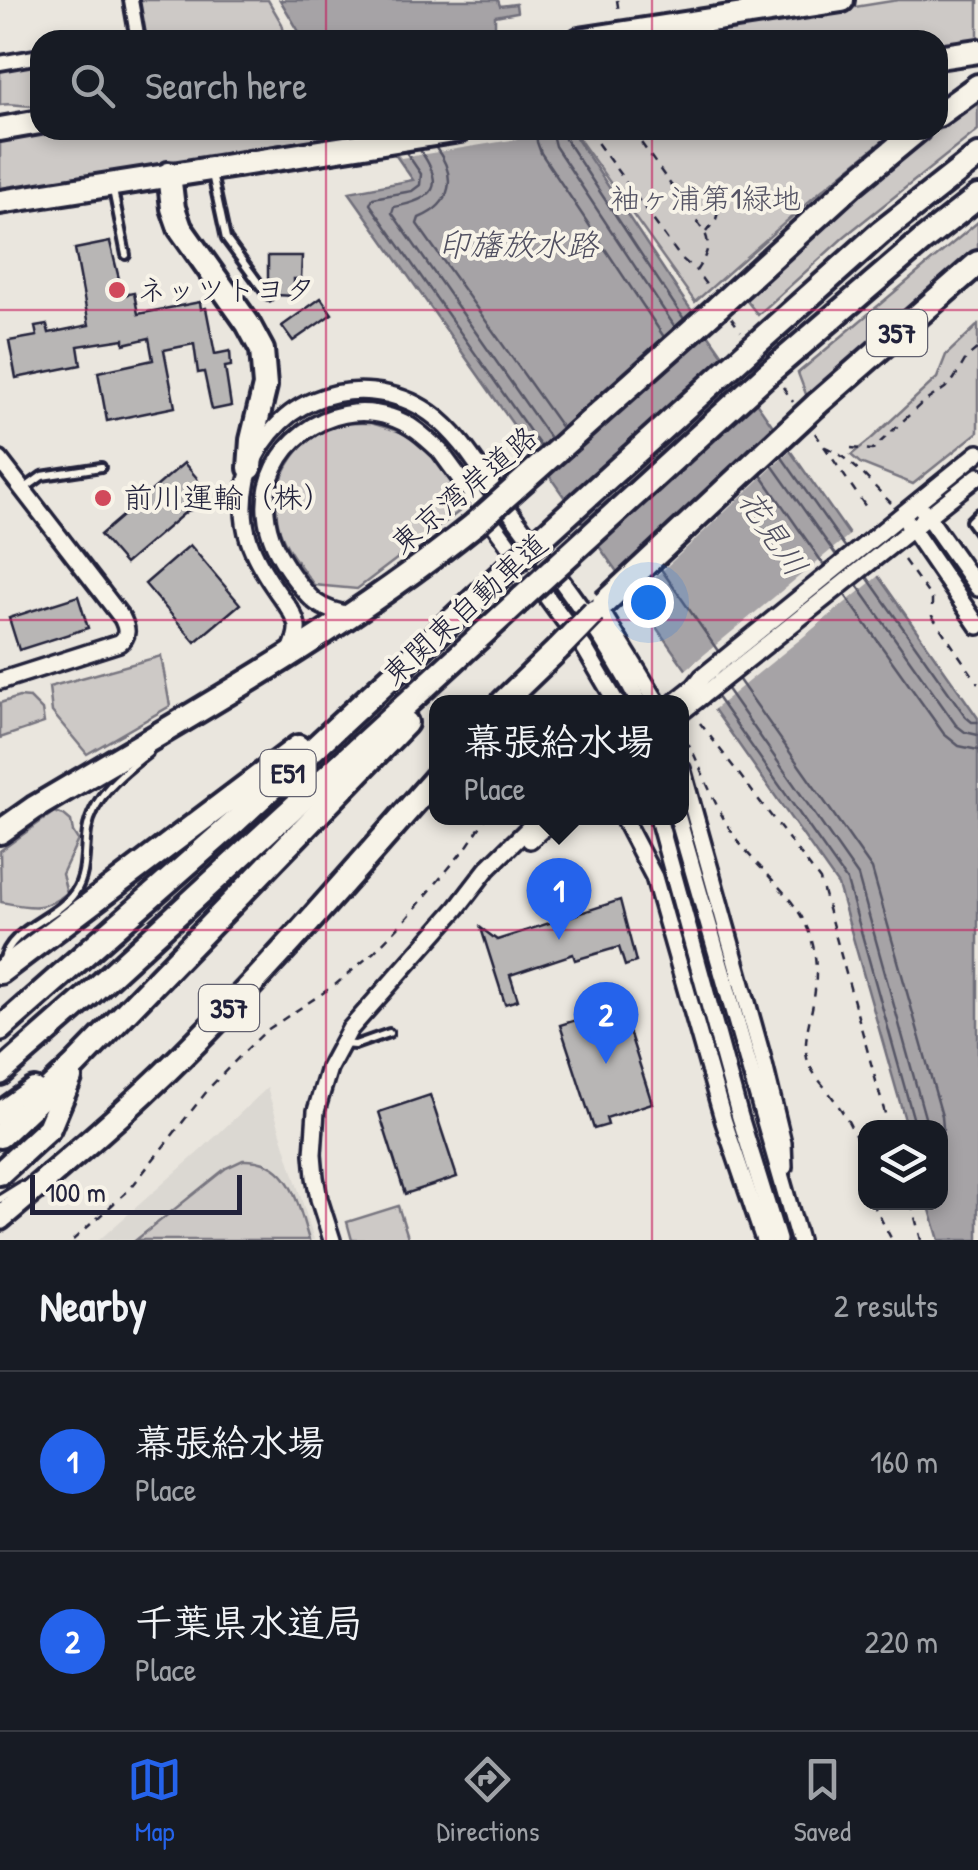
<!DOCTYPE html>
<meta charset="utf-8">
<style>
:root{--surface:#171b24;--page:#242831;--text:#f1f3f6;--muted:#9ea1a6;--line:#363941;--accent:#2563eb}
body{margin:0;font-family:"Patrick Hand","Klee One",sans-serif;background:var(--page);color:var(--text)}
.controls{position:absolute;right:30px;bottom:30px;display:grid;overflow:hidden;border-radius:20px;box-shadow:0 5px 15px #0003}
.controls button{width:90px;height:90px;display:grid;place-items:center;padding:0;border:0;border-bottom:2px solid var(--line);background:var(--surface);color:var(--text);font:50px sans-serif}
.scale{position:absolute;left:30px;bottom:25px;width:212px;box-sizing:border-box;padding-left:10px;border:5px solid #22223b;border-top:0;font-size:28px;line-height:35px;white-space:nowrap;color:#22223b;-webkit-text-stroke:8px #f7f3e8;paint-order:stroke}
.you{position:absolute;left:648px;top:602px;width:35px;height:35px;margin:-25px;border:8px solid #fff;border-radius:50%;background:#1a73e8;box-shadow:0 0 0 15px #1a73e833}
.badge{display:grid;place-items:center;width:65px;height:65px;border-radius:50%;background:var(--accent);color:#fff;font-size:32px;font-weight:700}
.pin{position:absolute;translate:-50% -82px;filter:drop-shadow(0 2px 5px #0008)}
.pin::after{content:'';position:absolute;top:52px;width:35px;height:30px;background:inherit;clip-path:polygon(0 0,100% 0,50% 100%)}
.popup{position:absolute;left:429px;top:695px;width:260px;height:130px;box-sizing:border-box;display:grid;place-content:center;border-radius:20px;background:var(--surface);filter:drop-shadow(0 2px 8px #0005);font-size:32px;white-space:nowrap;color:var(--muted)}
.popup b{font-size:38px;color:var(--text)}
.popup::after{content:'';position:absolute;left:50%;top:100%;margin-left:-20px;border:20px solid transparent;border-top-color:var(--surface)}
.list{margin:0;padding:0;list-style:none}
h2{display:flex;justify-content:space-between;align-items:center;height:130px;margin:0;padding:0 40px;font-size:42px}
h2 small{font-size:32px;font-weight:400;color:var(--muted)}
.list li{display:grid;grid-template-columns:65px 1fr auto;gap:30px;align-items:center;box-sizing:border-box;height:180px;padding:0 40px;border-top:2px solid var(--line)}
.list b{display:block;font-size:38px;white-space:nowrap}
.list p{margin:0;font-size:32px;white-space:nowrap;color:var(--muted)}
.list em{font-size:32px;font-style:normal;color:var(--muted)}
.icon{flex:none;width:55px;height:55px;fill:none;stroke:currentColor;stroke-width:2;stroke-linecap:round;stroke-linejoin:round}
.map{position:relative;flex:none;width:978px;height:1240px;overflow:hidden}
.search{position:absolute;background:var(--surface);box-shadow:0 5px 15px #0003;left:30px;right:30px;top:30px;height:110px;display:flex;align-items:center;gap:25px;box-sizing:border-box;padding:0 35px;border-radius:30px;color:var(--muted);font-size:38px}
.sheet{height:490px;background:var(--surface)}
nav{display:flex;justify-content:space-around;align-items:center;box-sizing:border-box;height:140px;border-top:2px solid var(--line);background:var(--surface);font-size:28px;color:var(--muted)}
nav a{display:grid;justify-items:center;gap:5px}
nav .on{color:var(--accent)}
.map>svg:first-child{display:block}
</style>
<div class="map">
<svg width="978" height="1240" viewBox="0 0 978 1240">
<rect width="100%" height="100%" fill="#eae6de"/>
<filter id="ink" filterUnits="userSpaceOnUse"><feTurbulence type="fractalNoise" baseFrequency=".01" numOctaves="2"/><feDisplacementMap in="SourceGraphic" scale="20" xChannelSelector="R" yChannelSelector="G"/><feConvolveMatrix kernelMatrix="1 2 1 2 8 2 1 2 1" color-interpolation-filters="sRGB"/></filter>
<g filter="url(#ink)">
<path fill="#dbd8d2" d="M267,1088L314,1240H99L201,1150Z"/>
<g fill="#cdc9c6" stroke="#787680" stroke-width="2.5">
<path d="M138,0H268L282,24L286,40H144Z"/>
<path d="M898,0H978V42L938,46V40H651Z"/>
<path d="M40,63V105C25,108 14,102 0,105V70Z"/>
<path d="M978,97V130L845,236L758,315L742,295L863,188L933,130H938V126Z"/>
<path d="M70,130H375L378,134L0,192V141Z"/>
<path d="M585,130H896L821,191L695,302L574,132Z"/>
<path d="M978,222V252L807,397L798,373Z"/>
<path d="M978,325V432L913,484L860,463L851,455L871,439L937,378L946,355Z"/>
<path d="M371,423L401,432L430,449L473,501L357,589L314,585C302,568 287,551 280,531C266,487 295,436 339,425C349,422 361,423 371,423Z"/>
<path d="M161,656L170,706L87,754L52,712L49,687Z"/>
<path d="M19,697L30,698L42,710L44,723L0,738V703Z"/>
<path d="M54,812L64,815L71,821L73,832L78,840L62,874L67,893C44,912 28,907 1,902L0,851Z"/>
<path d="M243,1160C292,1159 297,1203 309,1240H136L226,1168Z"/>
<path d="M398,1206L409,1240H352L347,1222Z"/>
</g>
<g fill="#a6a3a6" stroke="#716f7b" stroke-width="2.5">
<path d="M280,0H498L500,6L516,4L517,12L495,16V34L499,40H304Z"/>
<path d="M378,130H571L680,294L978,718V1240H939L928,1203L940,1202V1128L907,1127L838,885L349,192L413,180Z"/>
</g>
<g fill="#eae6de">
<path d="M396,130H573L401,158L381,132Z"/>
<path d="M778,426L793,448L631,600L615,578Z"/>
<path d="M853,532L882,573L712,711L683,672Z"/>
</g>
<g fill="none" stroke-linecap="round" stroke-linejoin="round">
<g stroke="#575666" stroke-width="2.5">
<path d="M536,130L537,142L541,153L664,337"/>
<path d="M551,130L555,146L675,327"/>
<path d="M564,130L565,139L684,319"/>
<path d="M436,148C457,176 453,204 419,218L417,224L562,428"/>
<path d="M420,150C446,187 435,199 394,207L392,213L550,438"/>
<path d="M406,152L421,174L420,185L412,191L373,198L370,204L541,447"/>
<path d="M781,456L846,548"/>
<path d="M772,465L836,555"/>
<path d="M761,475L824,565"/>
<path d="M661,569L718,651"/>
<path d="M867,577L966,717L972,722H978"/>
<path d="M857,585L956,725L965,732L978,735"/>
<path d="M845,595L944,734L959,746L978,750"/>
<path d="M739,680L872,869L942,1116L943,1128L940,1140"/>
<path d="M727,689L858,876L928,1128"/>
<path d="M717,697L847,881L916,1128"/>
</g>
</g>
<g fill="#b8b6b5" stroke="#22223b" stroke-width="2.5">
<path d="M110,242L123,295L134,293L138,314L200,302L201,309L206,308L215,354L230,351L231,366L225,367L231,406L212,410L204,372L198,373L194,344L164,350L175,407L107,421L98,372L153,360L149,338L124,344V339L78,346L81,365L16,378L9,341L37,336L35,327L47,325L49,333L89,325L75,249Z"/>
<path d="M268,256H302L301,279H294V296L276,295V283H268Z"/>
<path d="M321,298L332,314L293,341L282,326Z"/>
<path d="M184,463L197,478L203,507L187,511L125,564L100,535Z"/>
<path d="M190,545L240,604L195,642L145,584Z"/>
<path d="M78,596L88,628L19,650L9,618Z"/>
<path d="M620,900L636,962L625,966L619,947L575,960L573,954L510,975L518,1000L505,1004L481,928L497,940Z"/>
<path d="M621,1006L652,1103L606,1118L608,1125L594,1129L560,1025Z"/>
<path d="M430,1095L457,1177L405,1194L379,1112Z"/>
</g>
<g fill="none" stroke-linecap="round" stroke-linejoin="round">
<defs>
<g id="service">
<path d="M212,174L226,239L268,296"/>
<path d="M113,190L126,255"/>
<path d="M24,489L42,476L101,467"/>
<path d="M978,513L970,521L978,532"/>
<path d="M3,962C10,927 57,919 75,892C87,875 84,851 87,831C93,796 122,773 148,753"/>
<path d="M342,1044L355,1045L389,1033"/>
<path d="M0,1199L21,1186H25"/>
</g>
<g id="minor">
<path d="M131,0L138,40H136"/>
<path d="M0,63L40,56"/>
</g>
<g id="tertiary">
<path d="M0,460L122,618C127,628 129,636 119,643L0,681"/>
<path d="M922,509L978,588"/>
<path d="M907,522L978,626"/>
<path d="M599,608L657,702"/>
<path d="M352,615C319,610 311,601 292,575C278,555 268,537 266,512C262,447 328,397 390,417C410,423 425,437 440,451L585,649L616,702"/>
<path d="M289,655C293,646 298,636 297,626C295,614 285,603 278,593C252,556 237,527 247,480C255,446 281,414 313,401C351,385 396,389 430,413C461,435 480,470 502,501C550,566 602,630 639,702"/>
<path d="M675,702L694,687L702,677L978,453"/>
<path d="M682,712L978,476"/>
<path d="M682,769L762,1056L783,1143L784,1167"/>
<path d="M623,818L654,877L724,1122L764,1240"/>
<path d="M658,818L740,1117L778,1240"/>
<path d="M678,818L799,1240"/>
<path d="M530,840L555,818"/>
<path d="M332,1240L319,1199L315,1177L313,1154L316,1111L329,1068L350,1029L457,908L487,869L539,818"/>
</g>
<g id="trunk">
<path d="M579,40L842,0"/>
<path d="M938,57L978,51"/>
<path d="M938,115L978,86"/>
<path d="M0,129L40,122"/>
<path d="M169,174L173,208L180,228L248,324L262,350L265,386L252,440L250,468"/>
<path d="M0,202L460,130"/>
<path d="M718,307L855,182L918,130"/>
<path d="M817,404L978,263"/>
<path d="M503,702L558,649"/>
<path d="M0,832L34,808C185,718 337,635 475,524"/>
<path d="M0,1218C63,1165 125,1113 183,1055C272,967 354,871 436,778"/>
</g>
<g id="motorway">
<path d="M748,351L880,233L978,156"/>
<path d="M766,375L922,241L978,197"/>
<path d="M0,972L298,747"/>
<path d="M0,1029L235,822L505,571"/>
<path d="M0,1073L88,996L523,597"/>
<path d="M0,1114L34,1090"/>
<path d="M0,1136L75,1065L406,723"/>
<path d="M0,1173L49,1128L70,1078"/>
</g>
</defs>
<use href="#service" stroke="#22223b" stroke-width="14"/>
<use href="#minor" stroke="#22223b" stroke-width="20"/>
<use href="#tertiary" stroke="#22223b" stroke-width="22"/>
<use href="#trunk" stroke="#22223b" stroke-width="30"/>
<use href="#motorway" stroke="#22223b" stroke-width="30"/>
<g stroke="#22223b" stroke-width="2.5" stroke-dasharray="8 8" stroke-linecap="butt">
<path d="M617,0L619,13"/>
<path d="M588,130L680,257L695,270"/>
<path d="M632,130L705,233C712,248 704,259 696,271L710,290"/>
<path d="M706,232L716,219L722,200"/>
<path d="M731,318L741,331"/>
<path d="M783,387L793,402"/>
<path d="M815,433L868,510"/>
<path d="M825,447C854,460 869,482 891,503"/>
<path d="M851,448L872,450L921,404L945,388L954,379L967,357L978,348"/>
<path d="M904,560L932,599V616L978,683"/>
<path d="M700,723L820,880L889,1128"/>
<path d="M684,741L690,746C705,777 717,813 738,841C762,874 798,897 811,938C817,957 817,978 814,998C811,1017 803,1039 807,1058C811,1072 819,1080 827,1090C847,1116 860,1139 866,1172"/>
<path d="M872,1202L892,1240"/>
<path d="M911,1202L921,1240"/>
<path d="M73,1240L130,1189L211,1086L244,1052L267,1030L335,985L374,952L408,917L468,845L486,818"/>
</g>
<use href="#service" stroke="#f7f3e8" stroke-width="6"/>
<use href="#minor" stroke="#f7f3e8" stroke-width="12"/>
<use href="#tertiary" stroke="#f7f3e8" stroke-width="15"/>
<use href="#trunk" stroke="#f7f3e8" stroke-width="22"/>
<use href="#motorway" stroke="#f7f3e8" stroke-width="22"/>
<defs>
<g id="trunk-bridge">
<path d="M475,524L718,307"/>
<path d="M604,603L817,404"/>
<path d="M558,649L594,612"/>
</g>
<g id="motorway-bridge">
<path d="M505,571L748,351"/>
<path d="M523,597L766,375"/>
</g>
</defs>
<use href="#trunk-bridge" stroke="#22223b" stroke-width="30" stroke-linecap="butt"/>
<use href="#motorway-bridge" stroke="#22223b" stroke-width="30" stroke-linecap="butt"/>
<use href="#trunk-bridge" stroke="#f7f3e8" stroke-width="22"/>
<use href="#motorway-bridge" stroke="#f7f3e8" stroke-width="22"/>
</g>
</g>
<path fill="none" stroke="#c2185b" stroke-width="2.5" stroke-opacity="0.55" d="M326,0V40M652,0V40M326,130V1240M652,130V1240M0,310H978M0,620H978M0,930H978"/>
<g fill="#d1495b" stroke="#f7f3e8" stroke-width="4">
<circle cx="117" cy="290" r="10"/>
<circle cx="103" cy="498" r="10"/>
</g>
<g text-anchor="middle" stroke-width="8" stroke-linejoin="round" paint-order="stroke">
<g fill="#f7f3e8" stroke="#62616f" stroke-width="2.5">
<rect x="867" y="310" width="60" height="46" rx="8"/>
<rect x="260.5" y="750" width="55" height="46" rx="8"/>
<rect x="199" y="985" width="60" height="46" rx="8"/>
</g>
<g font-size="28" font-weight="bold" fill="#22223b">
<text x="897" y="343">357</text>
<text x="288" y="783">E51</text>
<text x="229" y="1018">357</text>
</g>
<g font-size="30" fill="#555465" stroke="#f7f3e8">
<text x="706" y="209">袖ヶ浦第1緑地</text>
</g>
<g font-size="30" fill="#22223b" stroke="#f7f3e8" text-anchor="start">
<text x="137" y="300">ネッツトヨタ</text>
<text x="123" y="508">前川運輸（株）</text>
</g>
<g font-size="30" fill="#22223b" stroke="#f7f3e8">
<text transform="translate(464 490) rotate(-40)" y="10">東京湾岸道路</text>
<text transform="translate(465 609) rotate(-42)" y="10">東関東自動車道</text>
</g>
<g font-size="32" font-style="italic" fill="#504f60" stroke="#f7f3e8">
<text x="518" y="256">印旛放水路</text>
<text transform="translate(773 533) rotate(56)" y="11">花見川</text>
</g>
</g>
</svg>
<div class="controls">
<button><svg class="icon" aria-label="layers" viewBox="0 0 24 24"><path d="M12 4l9 5-9 5-9-5zM3 14l9 5 9-5"/></svg></button>
</div>
<div class="scale">100 m</div>
<div class="you"></div>
<div class="pin badge" style="left:559px;top:940px">1</div>
<div class="popup"><b>幕張給水場</b>Place</div>
<div class="pin badge" style="left:606px;top:1064px">2</div>
<div class="search"><svg class="icon" aria-label="search" viewBox="0 0 24 24"><circle cx="10" cy="10" r="6"/><path d="M15 15l6 6"/></svg>Search here</div>
</div>
<section class="sheet">
<h2>Nearby<small>2 results</small></h2>
<ul class="list">
<li><span class="badge">1</span><div><b>幕張給水場</b><p>Place</p></div><em>160 m</em></li>
<li><span class="badge">2</span><div><b>千葉県水道局</b><p>Place</p></div><em>220 m</em></li>
</ul>
</section>
<nav>
<a class="on"><svg class="icon" aria-label="map" viewBox="0 0 24 24"><path d="M3 6l6-2 6 2 6-2v14l-6 2-6-2-6 2zM9 4v14M15 6v14"/></svg>Map</a>
<a><svg class="icon" aria-label="directions" viewBox="0 0 24 24"><path d="M12 3l9 9-9 9-9-9zM9 14v-3h6M13 9l2 2-2 2"/></svg>Directions</a>
<a><svg class="icon" aria-label="saved" viewBox="0 0 24 24"><path d="M7 4h10v16l-5-4-5 4z"/></svg>Saved</a>
</nav>
